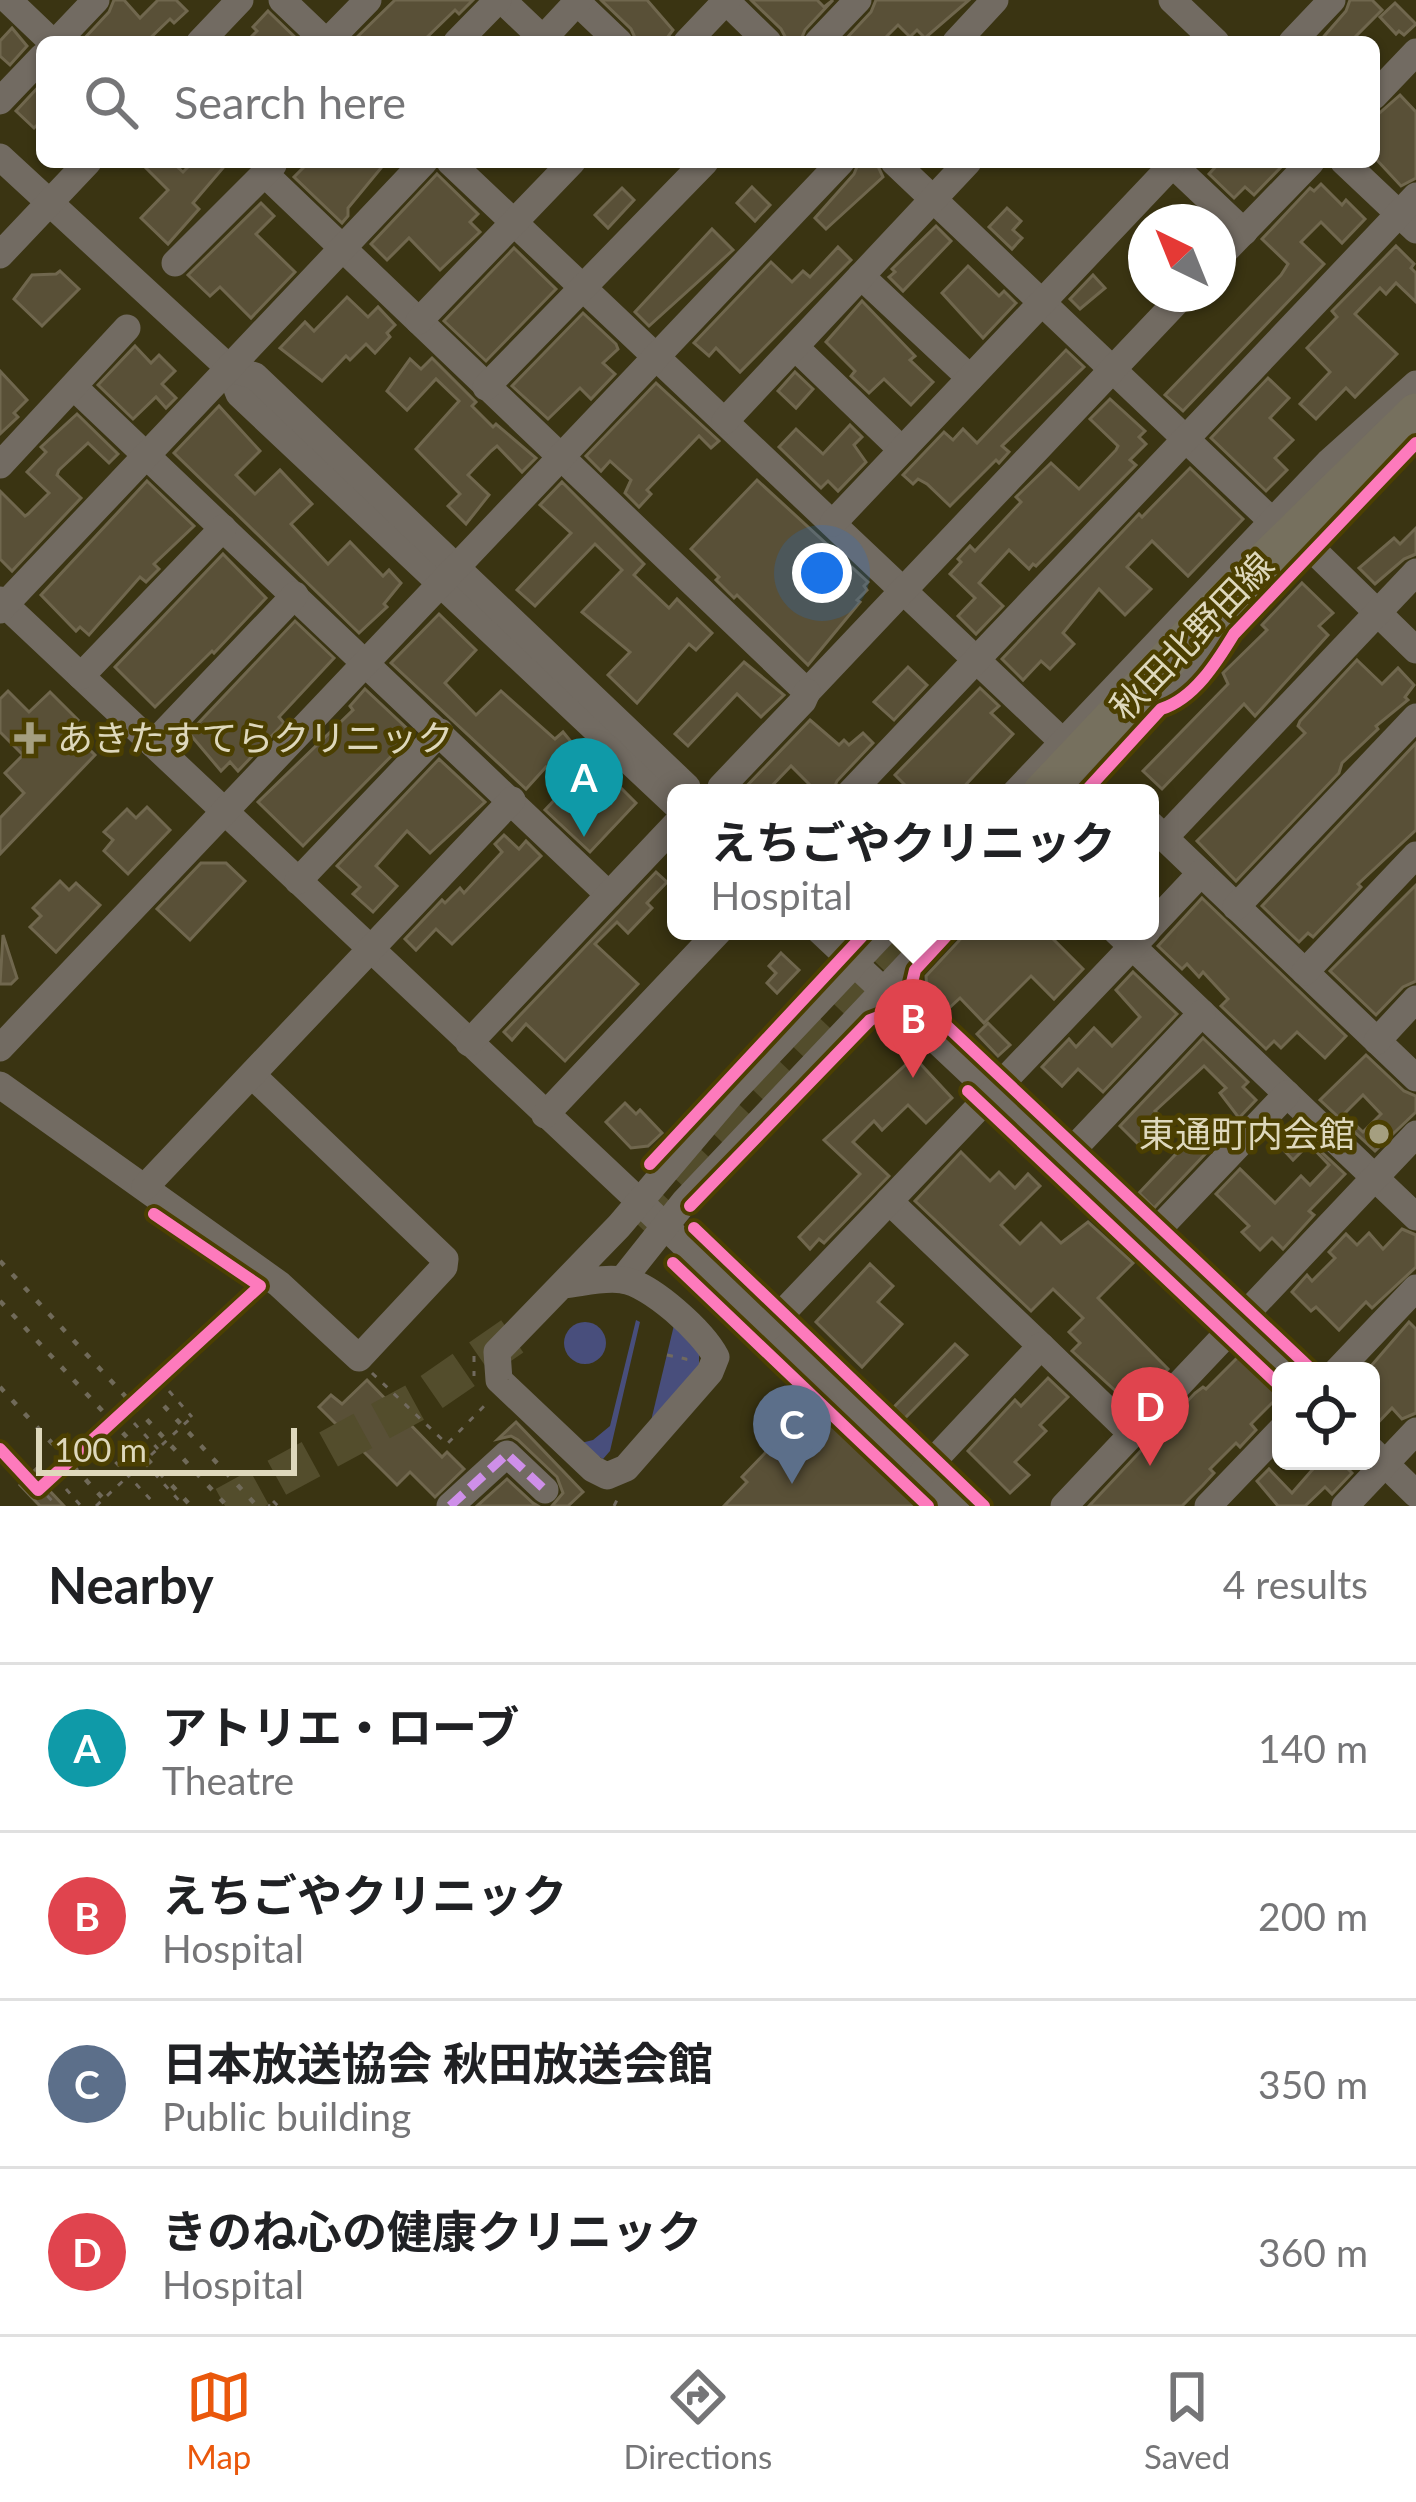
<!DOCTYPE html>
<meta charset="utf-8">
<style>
:root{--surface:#fff;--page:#f2f2f2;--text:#202124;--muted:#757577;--line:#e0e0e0;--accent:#ea580c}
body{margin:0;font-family:Lato,"Noto Sans JP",sans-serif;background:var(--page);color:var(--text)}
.controls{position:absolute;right:36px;bottom:36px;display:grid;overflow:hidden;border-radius:18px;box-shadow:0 3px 9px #0004}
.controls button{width:108px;height:108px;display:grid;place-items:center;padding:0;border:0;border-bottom:3px solid var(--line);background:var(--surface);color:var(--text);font:60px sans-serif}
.compass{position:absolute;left:1128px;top:204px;width:108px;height:108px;border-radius:50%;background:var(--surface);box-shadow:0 3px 9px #0004;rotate:317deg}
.scale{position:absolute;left:36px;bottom:30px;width:261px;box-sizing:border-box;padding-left:12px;border:6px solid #ded8bc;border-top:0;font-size:33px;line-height:42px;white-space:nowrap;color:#ded8bc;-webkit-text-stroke:9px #4b3f01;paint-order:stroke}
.you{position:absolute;left:822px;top:573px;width:42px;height:42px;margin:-30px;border:9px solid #fff;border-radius:50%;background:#1a73e8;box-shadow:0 0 0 18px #1a73e833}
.badge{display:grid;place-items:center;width:78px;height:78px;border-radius:50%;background:var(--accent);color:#fff;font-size:39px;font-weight:700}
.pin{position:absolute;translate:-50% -99px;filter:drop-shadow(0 3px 6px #0008)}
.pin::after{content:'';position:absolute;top:63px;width:42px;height:36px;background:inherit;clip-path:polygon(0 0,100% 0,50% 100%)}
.popup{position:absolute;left:667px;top:784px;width:492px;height:156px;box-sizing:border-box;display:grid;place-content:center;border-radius:18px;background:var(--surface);filter:drop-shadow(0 3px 9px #0005);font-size:39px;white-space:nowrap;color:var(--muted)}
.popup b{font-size:45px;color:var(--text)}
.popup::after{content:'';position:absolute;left:50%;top:100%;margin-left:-24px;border:24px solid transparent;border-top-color:var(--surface)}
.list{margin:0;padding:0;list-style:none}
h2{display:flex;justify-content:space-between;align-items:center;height:156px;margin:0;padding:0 48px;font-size:51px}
h2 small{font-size:39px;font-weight:400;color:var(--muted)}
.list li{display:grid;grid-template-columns:78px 1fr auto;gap:36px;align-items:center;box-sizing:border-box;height:168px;padding:0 48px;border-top:3px solid var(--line)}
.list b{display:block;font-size:45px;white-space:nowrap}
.list p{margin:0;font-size:39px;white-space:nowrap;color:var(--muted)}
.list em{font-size:39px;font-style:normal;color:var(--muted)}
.icon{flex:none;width:66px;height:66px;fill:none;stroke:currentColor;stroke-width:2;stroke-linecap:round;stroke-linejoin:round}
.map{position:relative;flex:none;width:1416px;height:1506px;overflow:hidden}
.search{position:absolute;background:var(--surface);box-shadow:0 3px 9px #0004;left:36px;right:36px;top:36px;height:132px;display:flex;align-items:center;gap:30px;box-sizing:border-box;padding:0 42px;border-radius:18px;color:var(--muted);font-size:45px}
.sheet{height:828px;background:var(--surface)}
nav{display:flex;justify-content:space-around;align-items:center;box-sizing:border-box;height:168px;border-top:3px solid var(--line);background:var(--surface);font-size:33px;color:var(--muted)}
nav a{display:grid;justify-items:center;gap:6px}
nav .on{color:var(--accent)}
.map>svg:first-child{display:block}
</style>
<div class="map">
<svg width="1416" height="1506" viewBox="0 0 1416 1506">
<rect width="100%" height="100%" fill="#3a3412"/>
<g fill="#484e7c">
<path d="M636,1320L640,1322L610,1451L603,1459L577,1444L593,1440L610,1426Z"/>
<path d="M675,1321L699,1347V1369L650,1425Z"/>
<circle cx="585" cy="1343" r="21"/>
</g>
<g fill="#595037" stroke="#70674e" stroke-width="3" fill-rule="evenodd">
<path d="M114,0H124L140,18L158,0H176L187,11L174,23L170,19L146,42H81L109,12Z"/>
<path d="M395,0H473L459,14L455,10L422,42L353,41Z"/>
<path d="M601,0H647L673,30L664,42H637L631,29Z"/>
<path d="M751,0H817L824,7L833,0L805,30L800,42H788L781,29Z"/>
<path d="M876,0H969L925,38L917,30L910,37L898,25L881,42H843L871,12Z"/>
<path d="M1350,0H1372L1382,10L1350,42H1319L1346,11Z"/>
<path d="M1395,3L1416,24L1404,35L1399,31L1396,34L1380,17Z"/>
<path d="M268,11L270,13L300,42H246L257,31L253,27Z"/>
<path d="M12,28L27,46L10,65L0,56V41Z"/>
<path d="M42,83V120L34,128L16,111Z"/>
<path d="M1400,95L1416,112V178L1401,186L1374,157V118Z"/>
<path d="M140,162H172L183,172L193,162H228L193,203L199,209L168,244L141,218L168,190Z"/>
<path d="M309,162H386L348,208V216L342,223L294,177Z"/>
<path d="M859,162H876L883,177L826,229L815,218L854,174Z"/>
<path d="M1220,162H1286L1254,195L1245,187L1234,198L1209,174Z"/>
<path d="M437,174L478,214L470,222L480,232L440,270L409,238L387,260L371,244Z"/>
<path d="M1321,184L1342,205L1346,200L1365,219L1342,243L1321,222L1301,242L1324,264L1183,411L1165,395L1281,275L1288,264L1262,239L1310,188L1314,191Z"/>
<path d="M752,187L770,205L755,221L737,203Z"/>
<path d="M622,188L634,200L608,228L595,215Z"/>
<path d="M261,203L274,216L256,234L295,272L251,318L220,287L210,296L188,275Z"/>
<path d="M1007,208L1021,221L1013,230L1022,238L1012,249L989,227Z"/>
<path d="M936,226L951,241L903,291L889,277L895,272L892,269Z"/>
<path d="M712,229L733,250L649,326L635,312Z"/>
<path d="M1396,246L1414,264L1411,268L1416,273V302L1396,283L1386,294L1380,288L1355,314L1397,354L1355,397L1346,388L1316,419L1300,404L1330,372L1307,348L1337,317L1332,311Z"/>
<path d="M838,247L851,260L740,372L716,348L709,356L694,343L771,262L792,282L803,271L810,277Z"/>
<path d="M514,248L556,289L486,361L444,321Z"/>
<path d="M968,266L999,296L1004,291L1016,303L983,338L942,293Z"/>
<path d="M60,271L79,289L42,326L14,299L32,275L56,274Z"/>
<path d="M1093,275L1105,288L1080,309L1070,299Z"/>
<path d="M347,297L368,317L378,307L395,325L387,333L390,337L375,353L366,344L350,360L346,356L322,381L280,348L305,322L314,331Z"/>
<path d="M862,301L915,356L910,360L933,382L911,405L884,379L869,393L851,376L855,371L826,342Z"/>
<path d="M583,313L616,344L618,349L603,363L615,374L591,399L580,388L548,419L512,386Z"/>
<path d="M135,346L151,363L159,355L175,371L162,384L176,398L166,408L156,397L133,419L98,385Z"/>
<path d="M1066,350L1084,367L1002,446L1009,452L999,463L996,460L950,506L927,484L918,479L913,484L903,475L944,432L953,440L963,429L977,443Z"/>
<path d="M432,358L476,402L472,406L493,427L496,424L536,458L522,472L497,446L491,451L468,475L489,495L466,524L448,506L460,494L416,449L459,401L436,379L407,410L387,391L410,359L421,369Z"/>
<path d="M0,371L27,400L14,413L18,417L0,434Z"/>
<path d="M795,372L813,389L796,408L778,391Z"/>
<path d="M1268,378L1289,398L1270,418L1293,440L1275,458L1287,470L1266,491L1211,438Z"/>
<path d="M656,383L719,441L711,448L699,436L647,490L651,494L639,507L625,493L631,480L610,461L601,471L586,456Z"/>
<path d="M1110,399L1145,431L1139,437L1146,444L1130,460L1136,465L1036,566L1033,564L1029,569L1009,550L979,583L1003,606L976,634L958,616L975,598L950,574L961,562L958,559L970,546L975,551L1021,502L1016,497L1051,463L1079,489L1116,450L1118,446L1090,419Z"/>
<path d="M219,406L260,451L236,475L255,494L280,470L312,504L291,524L328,564L350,542L383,576L389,570L401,583L384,604L387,607L359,633L174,453Z"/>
<path d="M77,414L118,454L109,463L88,443L59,470L57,475L81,498L12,571L0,559V491L25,516L28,514L49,493L27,472L46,452L41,447Z"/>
<path d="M850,425L862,437L854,445L866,462L838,491L828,481L821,488L779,447L796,429L823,454Z"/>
<path d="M1190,468L1243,519L1188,576L1152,541L1127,567L1151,589L1125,615L1099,589L1063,633L1074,644L1050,669L1041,661L1023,680L1002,659L1139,514L1142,517Z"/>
<path d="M757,480L868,582L864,586L867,590L857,600L860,602L808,665L737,595L734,598L716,580L719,577L691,549Z"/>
<path d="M147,481L194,526L154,564L159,569L146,582L140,577L89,635L80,627L76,631L41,595Z"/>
<path d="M562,482L644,564L634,575L669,608L677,599L712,633L696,650L689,644L637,703L608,675L630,652L582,612L622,570L595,544L535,606L517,590L571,533L540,505Z"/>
<path d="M1416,528V554L1404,559L1375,584L1359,568L1394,538L1400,544Z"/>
<path d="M223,554L266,598L214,653L212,651L155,707L115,667Z"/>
<path d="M1302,583L1333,613L1319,626L1328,635L1255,716L1244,704L1162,789L1143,771L1228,684L1223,673L1267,630L1262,625Z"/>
<path d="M439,614L476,650L445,683L476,715L501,691L555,739L563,732L591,766L567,789L546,767L526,789L391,663Z"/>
<path d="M295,621L334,658L279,717L284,723L238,771L230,762L221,771L189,733Z"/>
<path d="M1357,660L1382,684L1398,668L1414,685L1405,697L1408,700L1376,726L1378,729L1342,763L1339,773L1236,881L1197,841L1305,733L1298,726L1300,721Z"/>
<path d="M744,662L784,695L761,717L737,694L688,746L675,734Z"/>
<path d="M908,667L927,685L894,720L874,702Z"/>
<path d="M980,688L999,706L991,713L1013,734L958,793H913L895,775Z"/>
<path d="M365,689L413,734L303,846L258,802L353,710L350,706Z"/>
<path d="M8,691L29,712L50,692L78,720L69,729L95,755L0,854V818L24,793L5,773L23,755L0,732V699Z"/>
<path d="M810,720L839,745L844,740L849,745L863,733L873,743L837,781L832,793H818L791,766L765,793H740Z"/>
<path d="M1416,743V830L1358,884L1361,887L1313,937L1308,933L1299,942L1262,906Z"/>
<path d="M439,759L485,802L430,853L407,831L376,866L397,886L373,912L353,894L360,887L337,866Z"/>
<path d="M615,782L636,803L590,852L545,810L564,790L586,812Z"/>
<path d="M147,807L170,830L128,874L104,851L113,840L104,832L127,809L136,818Z"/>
<path d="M504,835L519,849L526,841L541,856L452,944L436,929L416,950L405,939L442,900L445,903L460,888L464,893L502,852L495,844Z"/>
<path d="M201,863H226L245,881L190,940L157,909Z"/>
<path d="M656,872L667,882L647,903L652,908L628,933L617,922L595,944L638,984L565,1061L526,1024L512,1040L504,1032Z"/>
<path d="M60,881L69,890L76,883L100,905L56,952L30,927L41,916L33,908Z"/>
<path d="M1416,885V981L1403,987L1376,1015L1330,971Z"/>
<path d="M1202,898L1346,1036L1325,1058L1297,1032L1281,1048L1274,1041L1266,1049L1221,1006L1228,999L1203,972L1199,977L1187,964L1182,969L1158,946Z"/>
<path d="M968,931H1011L1018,938L1025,931H1045L1083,969L1054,999L1031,976L984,1023L960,998L947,1010L936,999L928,1006L926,976Z"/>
<path d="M3,935L17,978L11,984H0Z"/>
<path d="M781,953L799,970L777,993L767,983L776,973L769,966Z"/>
<path d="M1133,972L1177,1014L1103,1092L1078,1069L1062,1086L1042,1067L1069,1039L1076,1047L1094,1028L1112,1046L1140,1017L1116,990Z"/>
<path d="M988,1023L1010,1045L998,1056L977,1034Z"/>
<path d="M1203,1038L1248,1082L1243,1087L1256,1100L1239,1118L1220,1093L1226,1088L1204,1066L1155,1111L1169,1125L1144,1150L1120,1126Z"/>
<path d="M1366,1055L1404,1091L1416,1096V1112L1375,1151L1320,1100ZM1363,1095L1381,1114L1363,1132L1344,1114Z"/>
<path d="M914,1057L952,1098L926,1123L908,1105L882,1130L874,1121L853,1142L889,1176L824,1243L819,1239L810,1249L799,1237L860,1174L824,1140Z"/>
<path d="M625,1103L636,1114L640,1110L662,1133L648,1146L631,1148L606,1122Z"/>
<path d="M1294,1125L1311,1142L1293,1160L1278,1144Z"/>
<path d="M1193,1136L1208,1151L1154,1208L1139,1193Z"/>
<path d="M1313,1144L1345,1174L1309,1211L1314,1215L1283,1249L1272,1238L1260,1250L1242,1232L1249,1226L1216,1194L1240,1169L1275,1203L1301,1176L1310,1185L1329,1165L1311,1146Z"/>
<path d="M961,1152L990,1181L999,1172L1015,1188L1028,1174L1040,1186L1001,1225L1020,1244L1041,1223L1061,1243L1088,1222L1133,1263L1098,1298L1168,1369L1133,1407L1072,1351L1080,1343L1069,1332L1083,1318L1053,1289L1031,1311L915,1201Z"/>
<path d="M1402,1229L1416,1235V1267L1372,1308L1366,1302L1339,1330L1316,1307L1311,1311L1292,1292L1307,1275L1312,1281L1335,1258L1329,1252L1346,1234L1357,1245L1369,1233L1383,1249Z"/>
<path d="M870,1264L893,1286L878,1302L902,1324L862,1367L816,1322Z"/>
<path d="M1409,1322L1416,1329V1413L1402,1419L1392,1408L1371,1430V1366Z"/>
<path d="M955,1344L967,1355L903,1420L892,1409Z"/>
<path d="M1239,1356L1280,1395L1251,1424L1256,1430L1240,1447L1236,1443L1210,1469L1214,1473L1203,1485L1182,1506H1089L1195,1393L1203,1387L1206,1389Z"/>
<path d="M1048,1378L1068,1397L1040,1425L1046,1431L1015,1462L1029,1475L1010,1493L968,1451L1015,1400L1021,1406Z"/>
<path d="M367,1380L442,1457L447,1452L464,1469L435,1497L410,1472L397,1485L319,1407L331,1395L342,1404Z"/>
<path d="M812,1404L920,1506H724L747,1482L742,1477Z"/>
<path d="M516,1422L583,1492L568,1506H552L563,1493L557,1477L518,1440L511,1436L498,1439Z"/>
<path d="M1320,1461H1340L1352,1473L1332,1494L1325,1487L1305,1506H1278L1257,1481L1269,1469L1292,1493Z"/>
<path d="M37,1468L53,1485L48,1489L64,1506H40L20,1485Z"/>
<path d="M507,1479L533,1503L538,1506H477Z"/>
</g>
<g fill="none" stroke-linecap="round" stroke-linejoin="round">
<g stroke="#534d2c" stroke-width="39" stroke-dasharray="39 20" stroke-linecap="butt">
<path d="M635,1222L913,931"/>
<path d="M225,1506L423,1398L523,1329"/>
</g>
<g stroke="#716a5e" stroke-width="3" stroke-dasharray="6 9" stroke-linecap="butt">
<path d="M667,1355L686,1359L684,1367"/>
<path d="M474,1356V1376"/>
<path d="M372,1373L447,1444L490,1400"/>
<path d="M169,1391L192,1417"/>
<path d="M134,1423L158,1449"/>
<path d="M0,1449L38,1490L43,1486"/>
<path d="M105,1451L151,1500"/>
<path d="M144,1462L184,1506"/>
<path d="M66,1489L81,1506"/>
<path d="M273,1501L278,1506"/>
<path d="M268,1505L270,1506"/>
<path d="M614,1506L618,1498"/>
</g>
<g stroke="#726b62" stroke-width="27">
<path d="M8,0L52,42"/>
<path d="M282,0L326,42"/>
<path d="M502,0L543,39"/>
<path d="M725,0L768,42"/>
<path d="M1172,0L1216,42"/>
<path d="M577,2L619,42"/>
<path d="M56,42L96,0"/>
<path d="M200,42L240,0"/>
<path d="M327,42L368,0"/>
<path d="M457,42L498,0"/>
<path d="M540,42L579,0"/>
<path d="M687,42L727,0"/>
<path d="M818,42L858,0"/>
<path d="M956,42L995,0"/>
<path d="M1292,42L1332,0"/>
<path d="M1374,96L1416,52"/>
<path d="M0,101L42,57"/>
<path d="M0,157L229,368L239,394L676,805"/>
<path d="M450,162L1063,742"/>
<path d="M894,162L1272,521"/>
<path d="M1170,162L1244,232"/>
<path d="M1344,162L1416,230"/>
<path d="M265,174L807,692L1184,294"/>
<path d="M0,255L88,162"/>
<path d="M1218,258L1311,162"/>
<path d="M175,263L273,165"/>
<path d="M861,276L970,378"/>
<path d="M419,321L572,162"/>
<path d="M795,347L902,450"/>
<path d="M229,368L255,376L687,787L688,793"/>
<path d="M74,387L609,895"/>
<path d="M486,387L705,162"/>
<path d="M725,421L968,162"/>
<path d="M0,465L127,328"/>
<path d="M833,523L1173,164"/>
<path d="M1309,546L1416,650"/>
<path d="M0,600L640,1202L956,1506"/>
<path d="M0,610L424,162"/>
<path d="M81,676L223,528"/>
<path d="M153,744L295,595"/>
<path d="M721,787L803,701L807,692"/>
<path d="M850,793L1416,196"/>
<path d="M1015,793L1329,462L1416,384"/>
<path d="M1075,793L1344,509"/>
<path d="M1150,824L1416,1078"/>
<path d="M1164,838L1416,572"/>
<path d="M298,881L440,732"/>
<path d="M1236,907L1416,717"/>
<path d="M1150,927L1201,873"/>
<path d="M820,931L1288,1371"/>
<path d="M1116,931L1416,1217"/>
<path d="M1305,972L1416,855"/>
<path d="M1377,1041L1416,999"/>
<path d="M469,1043L676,824"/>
<path d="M0,1048L841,162"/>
<path d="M0,1085L279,1284L359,1358L444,1267L445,1259L252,1075"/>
<path d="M545,1115L719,931"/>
<path d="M1063,1160L1202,1013"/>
<path d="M145,1187L512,800"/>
<path d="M889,1201L1041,1346L922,1473"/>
<path d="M1148,1240L1287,1094"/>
<path d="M623,1279L685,1201L940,931"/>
<path d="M564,1285C582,1283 604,1277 622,1280C650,1283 703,1332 716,1357L710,1372L626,1468L607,1476L593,1469L499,1380L497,1352L619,1226L731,1094L885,931"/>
<path d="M769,1327L1147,931"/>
<path d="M1041,1346L1132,1434"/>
<path d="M1337,1371L1416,1288"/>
<path d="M1371,1450L1416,1494"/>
<path d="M450,1506L507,1454L545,1490"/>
<path d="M1064,1506L1416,1134"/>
<path d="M1208,1506L1281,1430"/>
<path d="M1345,1506L1416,1431"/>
</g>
<path stroke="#76705e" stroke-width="39" d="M1042,793L1208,617L1416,413"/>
<g stroke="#706a59" stroke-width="4.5" stroke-dasharray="6 12" stroke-linecap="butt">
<path d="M0,1261L227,1506"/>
<path d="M0,1301L191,1506"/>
<path d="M0,1387L110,1506"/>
<path d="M164,1406L257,1506"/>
</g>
<g stroke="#716a5e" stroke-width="3" stroke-dasharray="6 9" stroke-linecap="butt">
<path d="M37,1485L57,1506"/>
<path d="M43,1486L256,1289"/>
<path d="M96,1506L192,1417"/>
</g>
<path stroke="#ce8fe9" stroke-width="9" stroke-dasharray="18 9" stroke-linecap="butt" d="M450,1506L507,1454L545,1490"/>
<defs>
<g id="cycleway">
<path d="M1084,793L1161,709C1194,699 1217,662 1234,634L1416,443"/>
<path d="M916,997L1313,1371"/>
<path d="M968,1091L1281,1387"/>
<path d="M650,1164L867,931"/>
<path d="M690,1206L870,1020L886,1014L910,991L915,970L951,931"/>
<path d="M694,1228L984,1506"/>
<path d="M673,1263L928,1506"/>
<path d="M0,1449L38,1490L260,1286L154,1214"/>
</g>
</defs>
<use href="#cycleway" stroke="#4b3f01" stroke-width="20"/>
<use href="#cycleway" stroke="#fd7abc" stroke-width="12"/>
</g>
<g fill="#a59f80" stroke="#4b3f01" stroke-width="4.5">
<path d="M24 720h12v12h12v12h-12v12h-12v-12h-12v-12h12z"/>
<circle cx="1379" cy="1134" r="12"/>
</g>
<g text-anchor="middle" stroke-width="9" stroke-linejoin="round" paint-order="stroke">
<g font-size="36" fill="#ded8bc" stroke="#4b3f01">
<text transform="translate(1192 636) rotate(-46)" y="13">秋田北野田線</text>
</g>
<g font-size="36" fill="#ded8bc" stroke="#4b3f01" text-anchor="start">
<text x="57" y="751">あきたすてらクリニック</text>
<text x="1355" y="1147" text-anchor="end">東通町内会館</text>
</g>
</g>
</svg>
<div class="controls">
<button><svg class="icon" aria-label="locate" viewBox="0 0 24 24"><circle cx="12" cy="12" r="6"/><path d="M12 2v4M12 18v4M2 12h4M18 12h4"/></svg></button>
</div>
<svg class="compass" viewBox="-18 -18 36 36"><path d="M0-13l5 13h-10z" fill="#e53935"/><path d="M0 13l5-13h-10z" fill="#757577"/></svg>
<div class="scale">100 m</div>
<div class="you"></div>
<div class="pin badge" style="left:584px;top:837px;background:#0f9aa8">A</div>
<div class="pin badge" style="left:913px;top:1078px;background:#e0444e">B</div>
<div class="popup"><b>えちごやクリニック</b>Hospital</div>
<div class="pin badge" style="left:792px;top:1484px;background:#5c6f8a">C</div>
<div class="pin badge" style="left:1150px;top:1466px;background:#e0444e">D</div>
<div class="search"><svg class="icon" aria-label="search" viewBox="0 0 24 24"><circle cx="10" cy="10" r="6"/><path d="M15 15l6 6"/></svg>Search here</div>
</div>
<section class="sheet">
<h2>Nearby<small>4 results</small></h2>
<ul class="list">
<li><span class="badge" style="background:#0f9aa8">A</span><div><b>アトリエ・ローブ</b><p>Theatre</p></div><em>140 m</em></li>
<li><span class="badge" style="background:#e0444e">B</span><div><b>えちごやクリニック</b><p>Hospital</p></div><em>200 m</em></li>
<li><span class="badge" style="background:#5c6f8a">C</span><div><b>日本放送協会 秋田放送会館</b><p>Public building</p></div><em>350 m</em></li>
<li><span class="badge" style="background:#e0444e">D</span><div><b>きのね心の健康クリニック</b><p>Hospital</p></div><em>360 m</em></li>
</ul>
</section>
<nav>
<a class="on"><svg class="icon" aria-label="map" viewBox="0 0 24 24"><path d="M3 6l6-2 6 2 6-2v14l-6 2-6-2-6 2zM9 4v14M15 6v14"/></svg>Map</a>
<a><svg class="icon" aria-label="directions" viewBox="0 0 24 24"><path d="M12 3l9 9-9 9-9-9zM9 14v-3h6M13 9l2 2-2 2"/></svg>Directions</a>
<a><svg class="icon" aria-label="saved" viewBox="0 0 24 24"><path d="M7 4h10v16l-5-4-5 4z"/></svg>Saved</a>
</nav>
